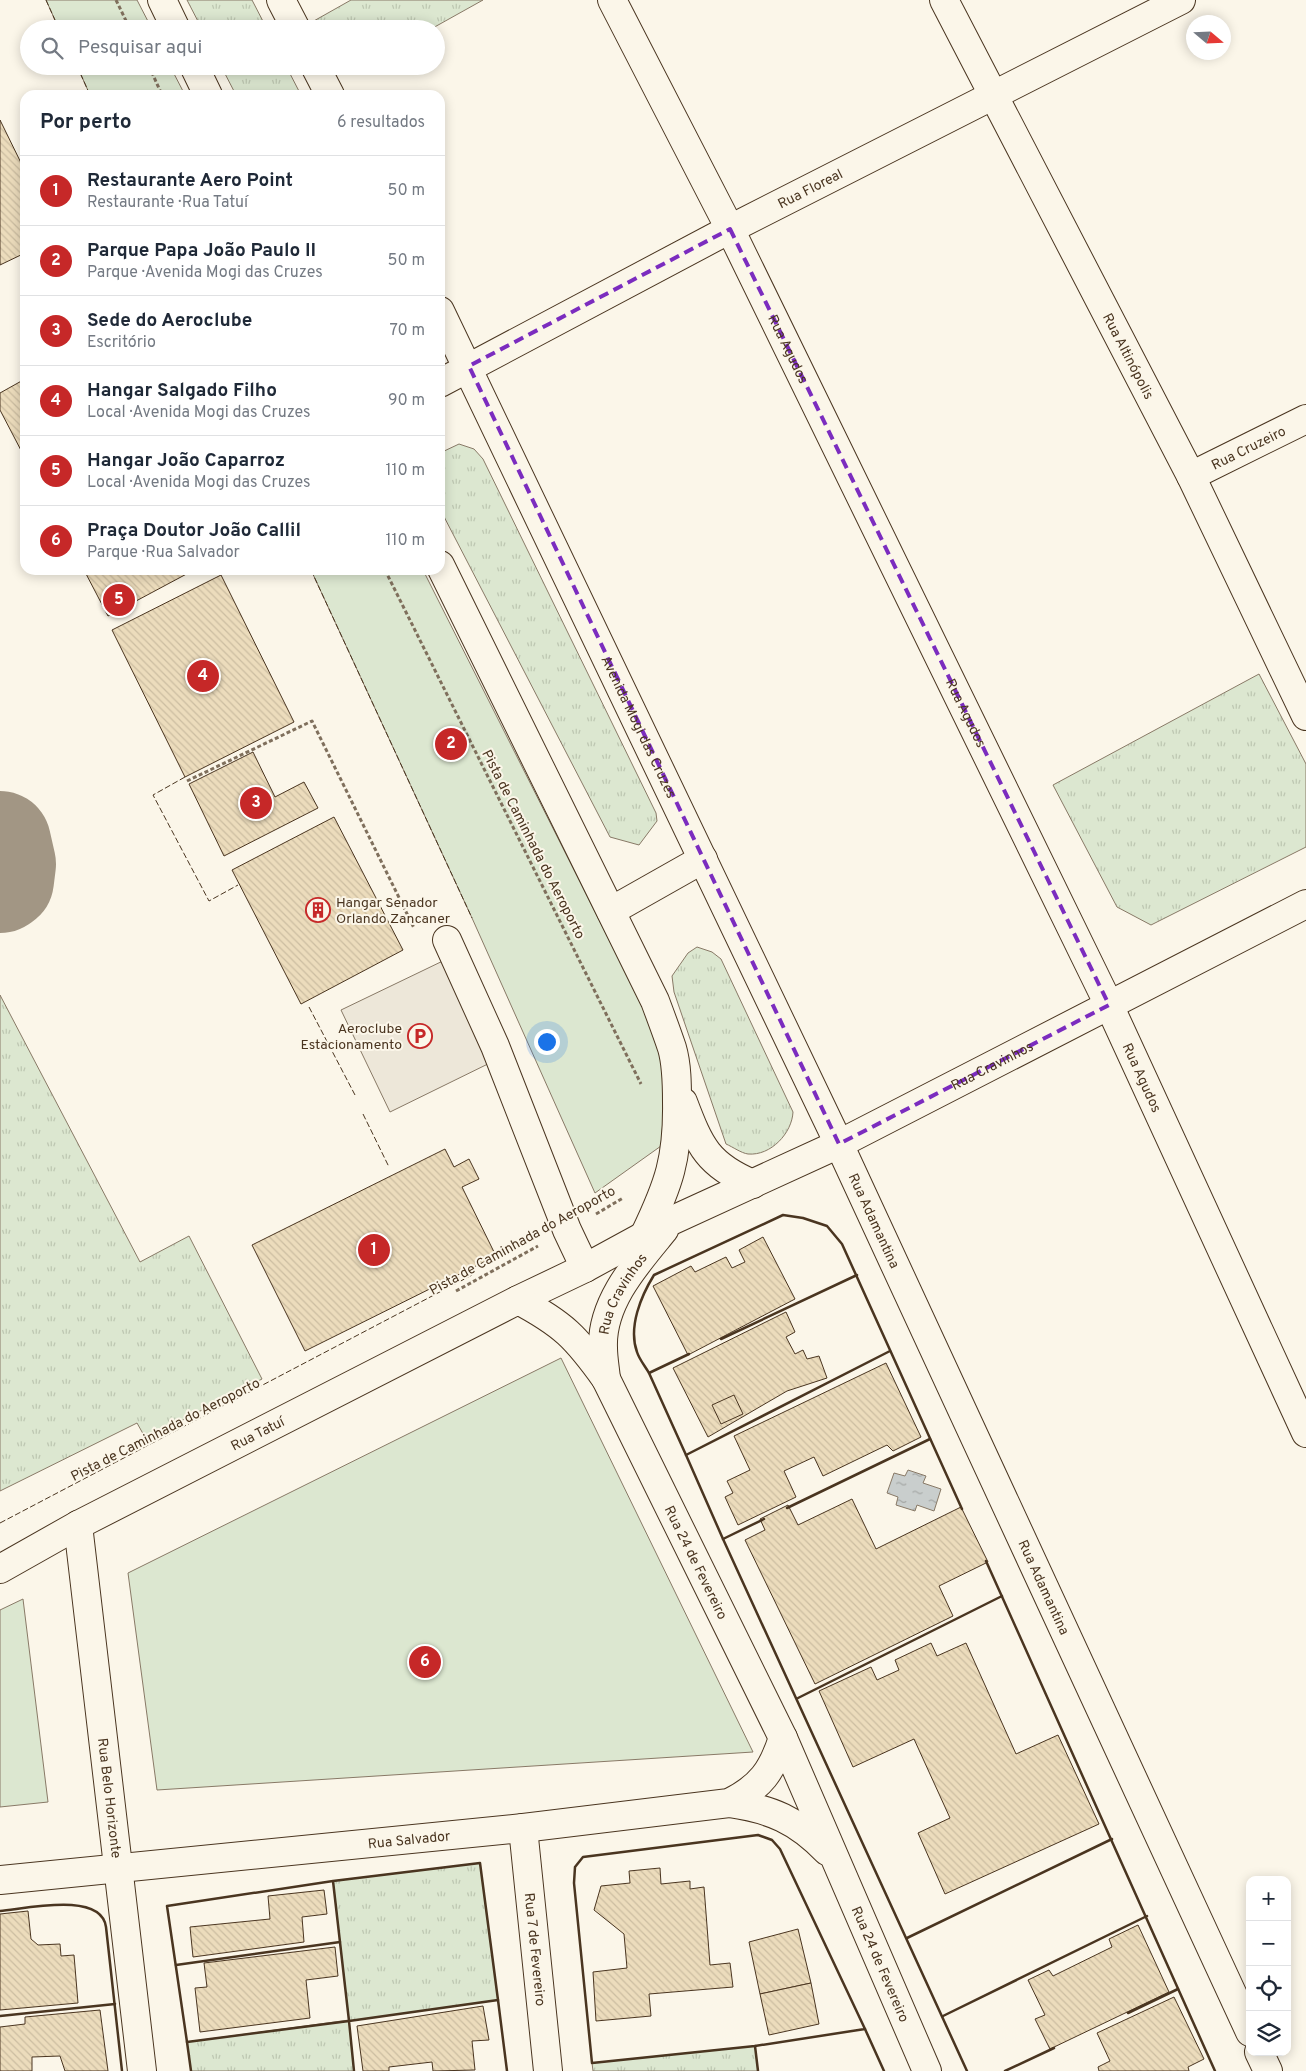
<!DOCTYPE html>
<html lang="pt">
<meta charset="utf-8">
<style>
:root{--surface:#fff;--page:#f6f6f7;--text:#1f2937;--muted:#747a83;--line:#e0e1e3;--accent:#c62828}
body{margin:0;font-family:Overpass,sans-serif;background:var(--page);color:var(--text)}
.controls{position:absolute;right:15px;bottom:15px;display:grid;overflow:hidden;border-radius:10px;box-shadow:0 2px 12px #0003}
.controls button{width:45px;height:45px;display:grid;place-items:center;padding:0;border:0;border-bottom:1px solid var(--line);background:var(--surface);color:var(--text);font:25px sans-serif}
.compass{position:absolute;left:1186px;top:15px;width:45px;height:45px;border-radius:50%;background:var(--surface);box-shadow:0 2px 12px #0003;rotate:109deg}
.you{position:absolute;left:546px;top:1041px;width:18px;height:18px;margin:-12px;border:4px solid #fff;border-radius:50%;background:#1a73e8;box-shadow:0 0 0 8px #1a73e833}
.badge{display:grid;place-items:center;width:32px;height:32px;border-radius:50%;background:var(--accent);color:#fff;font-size:16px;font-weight:700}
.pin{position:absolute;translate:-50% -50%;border:2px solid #fff;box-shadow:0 1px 5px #0006}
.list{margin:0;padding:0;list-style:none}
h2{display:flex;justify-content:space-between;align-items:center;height:65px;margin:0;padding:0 20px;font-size:21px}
h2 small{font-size:16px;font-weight:400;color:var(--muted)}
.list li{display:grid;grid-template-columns:32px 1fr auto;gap:15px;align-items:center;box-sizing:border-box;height:70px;padding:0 20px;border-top:1px solid var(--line)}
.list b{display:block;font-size:19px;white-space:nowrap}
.list p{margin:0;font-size:16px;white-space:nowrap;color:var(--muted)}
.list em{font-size:16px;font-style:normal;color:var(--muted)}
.icon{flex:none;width:28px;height:28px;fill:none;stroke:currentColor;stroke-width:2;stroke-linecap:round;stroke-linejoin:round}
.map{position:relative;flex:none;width:1306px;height:2071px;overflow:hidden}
.search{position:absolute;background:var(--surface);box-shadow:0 2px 12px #0003;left:20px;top:20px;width:425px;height:55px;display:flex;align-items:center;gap:12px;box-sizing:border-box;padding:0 18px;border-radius:28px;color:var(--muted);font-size:19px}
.panel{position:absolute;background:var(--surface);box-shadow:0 2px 12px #0003;left:20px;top:90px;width:425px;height:485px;border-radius:15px}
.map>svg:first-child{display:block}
</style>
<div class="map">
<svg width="1306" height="2071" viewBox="0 0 1306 2071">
<defs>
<pattern id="grass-tufts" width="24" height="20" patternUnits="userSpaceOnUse" patternTransform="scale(1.25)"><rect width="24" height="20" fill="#dce7d0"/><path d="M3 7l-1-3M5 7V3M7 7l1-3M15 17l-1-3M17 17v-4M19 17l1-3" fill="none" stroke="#bec7b2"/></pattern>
<pattern id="water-ripples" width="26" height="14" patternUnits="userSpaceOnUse" patternTransform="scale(1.25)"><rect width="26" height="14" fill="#c9cecd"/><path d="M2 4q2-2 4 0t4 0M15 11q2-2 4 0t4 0" fill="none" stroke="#a5a8a6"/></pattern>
<pattern id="building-back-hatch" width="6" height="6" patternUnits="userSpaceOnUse" patternTransform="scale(1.25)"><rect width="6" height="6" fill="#ecdcbc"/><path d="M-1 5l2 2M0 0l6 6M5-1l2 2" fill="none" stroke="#ccbda1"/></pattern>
</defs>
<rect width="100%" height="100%" fill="#fbf6e9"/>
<g fill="url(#grass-tufts)" stroke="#887966">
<path d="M187,0H252L267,29H202Z"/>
<path d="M351,0H483L431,29H315L312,22Z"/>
<path d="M221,66H286L301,95H236Z"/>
<path d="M459,444L474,449L483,459L656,813L657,821L639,845L610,837L440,509V453Z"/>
<path d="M1259,674L1306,764V847L1151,925L1117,907L1053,785Z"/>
<path d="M697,947L712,952L721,959L793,1112C792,1133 771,1156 748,1154C741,1153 733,1147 726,1144L674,992L672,976L688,953Z"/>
<path d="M0,995L140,1262L189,1236L262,1379L146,1439L137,1423L0,1491Z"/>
<path d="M480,1863L498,2000L349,2021L354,2071H191L187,2042L349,2020L333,1881Z"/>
<path d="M755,2046L758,2071H593L592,2063Z"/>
</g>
<g fill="#dce7d0" stroke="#887966">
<path d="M46,0H137L152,29H59Z"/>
<path d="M77,66H170L185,95H90Z"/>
<path d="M311,570H423L654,1029L666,1085L661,1146L595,1193L472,918Z"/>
<path d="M561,1358L753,1752L157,1790L128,1573Z"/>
<path d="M23,1599L48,1802L0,1807V1610Z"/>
</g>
<path fill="#ede7d9" stroke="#887966" d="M449,958L498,1059L390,1112L341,1010Z"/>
<path fill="url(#water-ripples)" stroke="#887966" d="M908,1470L926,1476L923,1483L941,1489L934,1511L917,1505L915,1511L896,1505L898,1497L887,1493L894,1473L905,1476Z"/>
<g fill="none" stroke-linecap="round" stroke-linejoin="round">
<path stroke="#a29684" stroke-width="102" d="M0,842L5,864L3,880L0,882"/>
</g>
<g fill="url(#building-back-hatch)" stroke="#4a3520">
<path d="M0,120L25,171V253L0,265Z"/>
<path d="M25,379V458L0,410V393Z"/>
<path d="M84,570H194L108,616Z"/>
<path d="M221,575L294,722L185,777L112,630Z"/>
<path d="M253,752L275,797L304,782L318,808L224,856L189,784Z"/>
<path d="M334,817L403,950L301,1004L232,870Z"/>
<path d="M445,1149L454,1167L469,1159L479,1179L462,1187L496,1256L305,1351L252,1245Z"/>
<path d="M763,1237L795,1299L688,1355L653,1286L691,1266L695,1272L726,1257L732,1268L745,1262L739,1250Z"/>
<path d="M786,1312L795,1332L786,1337L795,1354L803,1350L807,1359L819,1356L827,1378L787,1391L708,1437L673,1368Z"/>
<path d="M886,1363L921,1437L893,1451L887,1445L823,1476L814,1457L784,1471L796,1497L738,1525L725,1497L733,1493L727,1481L750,1470L734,1436Z"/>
<path d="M734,1395L743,1414L721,1424L712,1405Z"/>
<path d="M852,1499L876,1549L961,1507L988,1562L939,1586L953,1616L815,1684L745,1540L765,1530L760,1519L788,1505L798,1525Z"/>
<path d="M931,1643L937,1656L966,1643L1016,1754L1058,1735L1099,1824L945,1894L918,1833L950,1818L914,1739L853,1767L819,1691L871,1667L877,1680L899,1670L895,1660Z"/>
<path d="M660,1868L661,1884L690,1881V1889L704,1887L710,1965L730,1963L733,1987L649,1994L651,2016L596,2021L593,1972L627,1968L624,1934L594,1910L601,1886L630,1883L629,1871Z"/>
<path d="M324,1890L327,1914L302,1917L304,1942L193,1957L190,1927L270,1919L268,1896Z"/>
<path d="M28,1911L31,1939L38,1945L60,1944L61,1956L74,1955L78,2003L0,2010V1914Z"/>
<path d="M1138,1925L1169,1992L1050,2049L1035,2019L1045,2015L1028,1980L1049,1970L1053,1976L1112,1947L1109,1939Z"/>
<path d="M798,1929L811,1983L760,1994L749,1942Z"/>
<path d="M335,1947L338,1976L306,1980L310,2018L200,2032L195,1988L207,1987L204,1963Z"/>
<path d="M811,1983L819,2024L769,2035L760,1994Z"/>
<path d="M1174,1997L1204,2059L1188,2067L1189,2071H1099L1098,2067L1110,2061L1097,2033Z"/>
<path d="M483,2006L489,2040L472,2041L475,2070L433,2071L432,2062L389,2067V2071H363L357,2026Z"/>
<path d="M100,2010L108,2071H65L60,2056L32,2057V2071H0V2027L25,2024V2017Z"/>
</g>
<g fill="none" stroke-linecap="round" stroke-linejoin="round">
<defs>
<g id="minor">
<path d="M162,0L176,29"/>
<path d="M281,0L296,29"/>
<path id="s1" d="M612,0L730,229L1109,1005L1306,1433"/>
<path id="s2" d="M944,0L1191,476L1306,716"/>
<path d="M194,66L208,95"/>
<path d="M315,66L330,95"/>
<path id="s3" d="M440,311L839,1144L1250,2032"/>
<path id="s4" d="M440,383L730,229L1181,0"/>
<path id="s5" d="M1191,476L1306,419"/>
<path d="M440,565L655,1001C661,1017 667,1033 672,1048C677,1065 677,1085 677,1102C678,1158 669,1184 645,1234"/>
<path d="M611,911L703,859"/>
<path d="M447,940L495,1046L567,1230L585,1268"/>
<path d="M683,1102C700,1147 708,1165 753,1184"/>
<path id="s6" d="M518,1300L585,1268L673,1220L839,1144L1306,904"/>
<path id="s7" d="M606,1379C605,1368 603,1358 603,1348C601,1302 637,1263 664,1230"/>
<path id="s8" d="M78,1525L142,2071"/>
<path id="s9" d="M523,1828L548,2071"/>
<path d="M1259,2052L1268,2071"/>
</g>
<g id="major">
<path id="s10" d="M0,1569L78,1525L518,1300C563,1324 576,1337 606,1379L783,1738L927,2071"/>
<path d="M729,1803C771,1809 797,1820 827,1851"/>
<path id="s11" d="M0,1880L523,1828L729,1803C761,1787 772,1771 783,1738"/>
</g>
</defs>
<use href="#minor" stroke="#4a3520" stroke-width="30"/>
<use href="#major" stroke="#4a3520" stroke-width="30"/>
<g stroke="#7f6f5c" stroke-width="3" stroke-dasharray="4 2.5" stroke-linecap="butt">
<path d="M116,0L130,29"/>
<path d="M149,66L162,95"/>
<path d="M385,570L641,1084"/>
<path d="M187,781L312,721L414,928"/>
<path d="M596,1214L623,1198"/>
<path d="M456,1291L538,1246"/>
</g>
<use href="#minor" stroke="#fbf6e9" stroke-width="28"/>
<use href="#major" stroke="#fbf6e9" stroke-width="28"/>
<g stroke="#4a3520" stroke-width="1" stroke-dasharray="6 2.5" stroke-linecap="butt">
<path d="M46,0L59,29"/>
<path d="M77,66L90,95"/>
<path d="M311,570L472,918"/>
<path d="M185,777L153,795L209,901L238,885"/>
<path d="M309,1007L355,1095"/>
<path d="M363,1114L389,1167"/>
<path d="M0,1523L474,1274"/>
</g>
<g stroke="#4a3520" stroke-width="2.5">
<path d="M721,1339L857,1275"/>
<path d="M649,1373C645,1366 639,1359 637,1352C628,1327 641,1296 654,1275L783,1215L803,1218L827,1226L842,1244L962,1509"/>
<path d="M686,1455L649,1373L689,1354"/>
<path d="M787,1508L930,1439"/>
<path d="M764,1519L723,1539L967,2071"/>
<path d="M723,1539L686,1455L890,1351"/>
<path d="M986,1561L1215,2071"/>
<path d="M798,1698L1002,1596"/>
<path d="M758,1835L772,1840L780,1849L865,2029L755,2046L592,2063L574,1883L575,1867L583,1857Z"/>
<path d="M333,1881L349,2021L498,2000L480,1863L333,1881L167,1906L187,2042L349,2021L354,2071"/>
<path d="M0,1911C25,1909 101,1891 106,1927L122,2071"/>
<path d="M907,1938L1112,1839"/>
<path d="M176,1965L340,1942"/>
<path d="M498,2000L507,2071"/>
<path d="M1128,2013L1178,1989"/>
<path d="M0,2016L115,2004"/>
<path d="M943,2016L1147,1916"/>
<path d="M865,2029L884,2071"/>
<path d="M187,2042L191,2071"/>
<path d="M755,2046L758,2071"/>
<path d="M1005,2071L1054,2048"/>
</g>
</g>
<path fill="none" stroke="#7b2cbf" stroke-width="4" stroke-dasharray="10 6" stroke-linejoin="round" d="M730,229L1109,1005L839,1144L469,366Z"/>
<defs>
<symbol id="building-ring" viewBox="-11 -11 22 22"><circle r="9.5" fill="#fbf6e9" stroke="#c62828" stroke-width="1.5"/><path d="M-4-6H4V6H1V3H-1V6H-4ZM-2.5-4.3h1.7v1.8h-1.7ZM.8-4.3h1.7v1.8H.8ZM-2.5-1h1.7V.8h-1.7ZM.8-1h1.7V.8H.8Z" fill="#c62828"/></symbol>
<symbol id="parking-ring" viewBox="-11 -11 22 22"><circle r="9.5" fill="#fbf6e9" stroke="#c62828" stroke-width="1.5"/><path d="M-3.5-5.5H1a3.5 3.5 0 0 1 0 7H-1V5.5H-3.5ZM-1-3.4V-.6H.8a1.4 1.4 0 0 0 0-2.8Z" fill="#c62828"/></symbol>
</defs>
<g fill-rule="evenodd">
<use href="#building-ring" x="304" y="896" width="28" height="28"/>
<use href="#parking-ring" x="406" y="1022" width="28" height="28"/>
</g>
<g text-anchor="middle" stroke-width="4" stroke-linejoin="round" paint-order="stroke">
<g font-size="14" fill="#4a3520" stroke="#fbf6e9">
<text dy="5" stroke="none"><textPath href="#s4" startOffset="418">Rua Floreal</textPath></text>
<text dy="5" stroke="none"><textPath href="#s1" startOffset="391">Rua Agudos</textPath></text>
<text dy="5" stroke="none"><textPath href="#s2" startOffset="401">Rua Altinópolis</textPath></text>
<text dy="5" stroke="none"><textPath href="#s5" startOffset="64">Rua Cruzeiro</textPath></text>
<text dy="5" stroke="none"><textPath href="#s1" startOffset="796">Rua Agudos</textPath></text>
<text dy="5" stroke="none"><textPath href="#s3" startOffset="461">Avenida Mogi das Cruzes</textPath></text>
<text transform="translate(534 844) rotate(63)" y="5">Pista de Caminhada do Aeroporto</text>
<text dy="5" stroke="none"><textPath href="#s6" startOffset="529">Rua Cravinhos</textPath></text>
<text dy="5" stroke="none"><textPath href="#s1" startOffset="1201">Rua Agudos</textPath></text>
<text dy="5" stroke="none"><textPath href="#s3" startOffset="1008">Rua Adamantina</textPath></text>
<text transform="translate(522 1240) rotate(-29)" y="5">Pista de Caminhada do Aeroporto</text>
<text dy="5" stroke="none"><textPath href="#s7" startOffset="90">Rua Cravinhos</textPath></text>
<text transform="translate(165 1429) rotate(-27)" y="5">Pista de Caminhada do Aeroporto</text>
<text dy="5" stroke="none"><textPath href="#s10" startOffset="291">Rua Tatuí</textPath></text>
<text dy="5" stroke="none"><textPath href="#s10" startOffset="908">Rua 24 de Fevereiro</textPath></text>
<text dy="5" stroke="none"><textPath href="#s3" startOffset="1412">Rua Adamantina</textPath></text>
<text dy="5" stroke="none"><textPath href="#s8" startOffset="275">Rua Belo Horizonte</textPath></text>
<text dy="5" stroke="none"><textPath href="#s11" startOffset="411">Rua Salvador</textPath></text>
<text dy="5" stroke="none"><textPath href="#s9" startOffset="122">Rua 7 de Fevereiro</textPath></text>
<text dy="5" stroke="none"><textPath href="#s10" startOffset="1350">Rua 24 de Fevereiro</textPath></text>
</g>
<g font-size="14" fill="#4a3520" stroke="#fbf6e9" text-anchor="start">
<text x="336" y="907">Hangar Senador<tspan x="336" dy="16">Orlando Zancaner</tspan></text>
<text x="402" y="1033" text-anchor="end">Aeroclube<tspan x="402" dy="16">Estacionamento</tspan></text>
</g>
</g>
</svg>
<div class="controls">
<button>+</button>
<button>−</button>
<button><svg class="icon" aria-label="locate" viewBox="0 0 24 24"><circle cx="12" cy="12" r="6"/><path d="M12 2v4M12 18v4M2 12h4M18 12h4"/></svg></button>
<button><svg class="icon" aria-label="layers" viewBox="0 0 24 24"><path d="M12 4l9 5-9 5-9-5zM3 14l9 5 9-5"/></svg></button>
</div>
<svg class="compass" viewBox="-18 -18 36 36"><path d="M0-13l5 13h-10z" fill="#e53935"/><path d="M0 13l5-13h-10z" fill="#747a83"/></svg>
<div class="you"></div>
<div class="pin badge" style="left:374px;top:1250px">1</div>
<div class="pin badge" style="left:451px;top:744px">2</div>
<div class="pin badge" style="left:256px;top:803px">3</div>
<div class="pin badge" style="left:203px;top:676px">4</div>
<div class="pin badge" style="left:119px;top:600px">5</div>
<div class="pin badge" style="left:425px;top:1662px">6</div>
<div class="search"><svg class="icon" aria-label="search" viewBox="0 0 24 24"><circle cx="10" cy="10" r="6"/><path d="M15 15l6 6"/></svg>Pesquisar aqui</div>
<section class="panel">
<h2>Por perto<small>6 resultados</small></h2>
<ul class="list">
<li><span class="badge">1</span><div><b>Restaurante Aero Point</b><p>Restaurante · Rua Tatuí</p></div><em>50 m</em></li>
<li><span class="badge">2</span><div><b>Parque Papa João Paulo II</b><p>Parque · Avenida Mogi das Cruzes</p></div><em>50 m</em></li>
<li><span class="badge">3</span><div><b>Sede do Aeroclube</b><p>Escritório</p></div><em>70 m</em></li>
<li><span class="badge">4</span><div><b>Hangar Salgado Filho</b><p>Local · Avenida Mogi das Cruzes</p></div><em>90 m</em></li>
<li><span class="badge">5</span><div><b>Hangar João Caparroz</b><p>Local · Avenida Mogi das Cruzes</p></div><em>110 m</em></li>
<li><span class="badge">6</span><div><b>Praça Doutor João Callil</b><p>Parque · Rua Salvador</p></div><em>110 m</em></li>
</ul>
</section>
</div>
